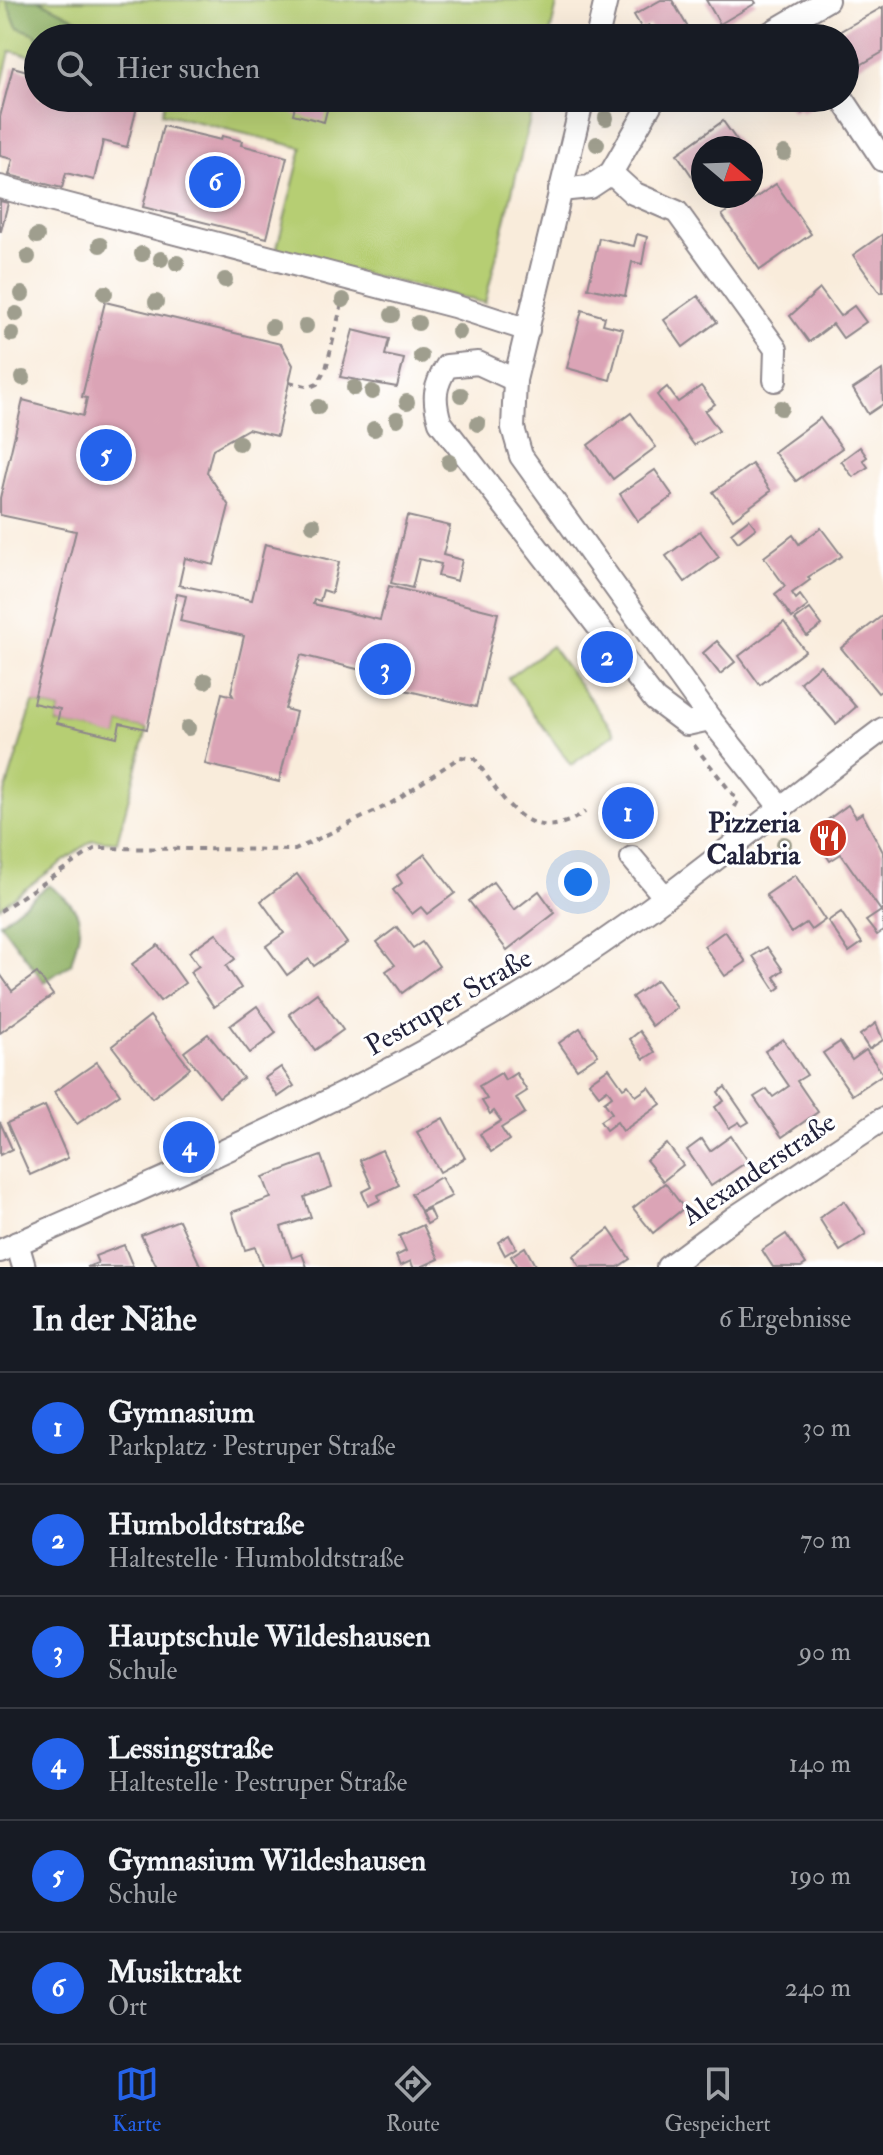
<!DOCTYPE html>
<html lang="de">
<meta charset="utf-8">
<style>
:root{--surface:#171b24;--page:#20242c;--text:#f1f3f6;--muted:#9ea1a6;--line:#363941;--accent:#2563eb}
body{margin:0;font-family:"IM FELL Double Pica",serif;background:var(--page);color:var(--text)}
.compass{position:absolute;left:691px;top:136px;width:72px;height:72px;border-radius:50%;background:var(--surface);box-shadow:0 8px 32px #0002;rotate:109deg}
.you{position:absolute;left:578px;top:882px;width:28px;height:28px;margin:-20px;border:6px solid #fff;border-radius:50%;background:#1a73e8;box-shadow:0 0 0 12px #1a73e833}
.badge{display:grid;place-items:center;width:52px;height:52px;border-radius:50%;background:var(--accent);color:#fff;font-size:26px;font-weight:700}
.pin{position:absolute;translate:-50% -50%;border:4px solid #fff;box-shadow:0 2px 8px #0006}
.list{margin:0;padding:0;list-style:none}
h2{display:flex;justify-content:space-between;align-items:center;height:104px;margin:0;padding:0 32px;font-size:34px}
h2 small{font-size:26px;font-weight:400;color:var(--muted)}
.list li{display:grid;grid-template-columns:52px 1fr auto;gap:24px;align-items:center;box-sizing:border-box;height:112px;padding:0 32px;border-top:2px solid var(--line)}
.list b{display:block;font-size:30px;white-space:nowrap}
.list p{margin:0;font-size:26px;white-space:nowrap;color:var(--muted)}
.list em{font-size:26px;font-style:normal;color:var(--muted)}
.icon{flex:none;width:44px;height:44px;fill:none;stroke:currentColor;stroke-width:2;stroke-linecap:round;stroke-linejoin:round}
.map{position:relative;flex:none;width:883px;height:1267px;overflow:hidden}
.search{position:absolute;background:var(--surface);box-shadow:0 8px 32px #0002;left:24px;right:24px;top:24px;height:88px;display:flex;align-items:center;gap:20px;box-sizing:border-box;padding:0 28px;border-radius:44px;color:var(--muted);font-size:30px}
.sheet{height:776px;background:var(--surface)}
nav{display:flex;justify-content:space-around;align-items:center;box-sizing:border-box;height:112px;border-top:2px solid var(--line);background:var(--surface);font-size:22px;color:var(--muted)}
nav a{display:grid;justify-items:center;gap:4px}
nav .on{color:var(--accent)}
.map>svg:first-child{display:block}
</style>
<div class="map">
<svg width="883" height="1267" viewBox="0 0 883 1267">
<rect width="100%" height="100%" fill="#fff"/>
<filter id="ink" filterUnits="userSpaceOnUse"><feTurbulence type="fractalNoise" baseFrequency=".0125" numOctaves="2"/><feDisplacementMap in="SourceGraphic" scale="16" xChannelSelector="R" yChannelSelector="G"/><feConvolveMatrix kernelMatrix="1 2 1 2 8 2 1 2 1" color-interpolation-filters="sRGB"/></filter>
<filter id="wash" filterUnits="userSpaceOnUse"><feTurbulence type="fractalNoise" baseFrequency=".006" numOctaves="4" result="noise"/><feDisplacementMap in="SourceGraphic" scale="32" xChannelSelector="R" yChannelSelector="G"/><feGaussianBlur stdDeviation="1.8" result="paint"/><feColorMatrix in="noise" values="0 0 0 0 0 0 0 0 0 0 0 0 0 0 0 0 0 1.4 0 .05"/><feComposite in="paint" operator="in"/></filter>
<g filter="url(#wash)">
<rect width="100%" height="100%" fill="#f9ecdb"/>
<g fill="#b6ce73" stroke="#6c7857" stroke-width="2">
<path d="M0,0H558L549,38H38V57L10,51L0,93Z"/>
<path d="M166,98H535L485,303L276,252L302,148L162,113Z"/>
<path d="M551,646L615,733L571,765L508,678Z"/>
<path d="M33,703L60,709L57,723L117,736L120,723L147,729L117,842L93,840L0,907V809Z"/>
</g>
<g fill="#90b165" stroke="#596a50" stroke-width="2">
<path d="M6,0H39L115,38H38V45L36,34L17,27Z"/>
<path d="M49,885C87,914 83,920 71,964L44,982L0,923Z"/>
</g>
<g id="blocks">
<g fill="#dba4b6">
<path d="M661,0H672L694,38H657L649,25L642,29L634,15Z"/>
<path d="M706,0H754L756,3L720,24Z"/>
<path d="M883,7V52L857,67L845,46V38L837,33Z"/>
<path d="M13,67L38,74V98L139,99L127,147L103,141L94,180L66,173L62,188L9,175L13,159L0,156V117Z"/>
<path d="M297,98H330L324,122L293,114Z"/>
<path d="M776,98H813L810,100L814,105L802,113L799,108L793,112L786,101L781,105Z"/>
<path d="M723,121L742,148H703V177L696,182L677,154Z"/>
<path d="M163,126L221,140L222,136L242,141L241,145L287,157L267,238L143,207Z"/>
<path d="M776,184L811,234L760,270L722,215L745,198L748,203Z"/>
<path d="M0,201L8,203L1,231H0Z"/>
<path d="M637,234L647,237L642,264L632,262L625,296L588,288L599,238L634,246Z"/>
<path d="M883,234V292L880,293L853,255Z"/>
<path d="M820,289L840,316L854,306L866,322L843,338L833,324L809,342L790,316Z"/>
<path d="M698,296L717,322L683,347L664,320Z"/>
<path d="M105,302L281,344L293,365L277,436L248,429L213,449L207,472L229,506L214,565L185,558L179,585L252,600L265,544L339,562L332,593L323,590L320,601L314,599L313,604L380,620L389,586L498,613L476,707L367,681L369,672L301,655L285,709L296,712L279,782L205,764L222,693L233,696L231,692L244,636L180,621L186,596L177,594L147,729L120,723L117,737L57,723L60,709L33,703L76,531L0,515V498L23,400L83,416L87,398L82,397Z"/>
<path d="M582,310L605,317L603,324L623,329L610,380L567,368Z"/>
<path d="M353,330L389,339L385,355L404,359L397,387L340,377Z"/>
<path d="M882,370L883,404L868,414L853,389Z"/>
<path d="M701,386L715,404L705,411L719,431L694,445L657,395L667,387L678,402Z"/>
<path d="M631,413L656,447L613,479L588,445Z"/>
<path d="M820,418L842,448L796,481L774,452Z"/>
<path d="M860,447L867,457L863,460L868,467L853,477L841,461Z"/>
<path d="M752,464L771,491L733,519L713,492Z"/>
<path d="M655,470L673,496L638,521L620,494Z"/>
<path d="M407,516L450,526L443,555L462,560L457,581L438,576L441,564L419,559L412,588L391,583Z"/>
<path d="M749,519L756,528L738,542L731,533Z"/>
<path d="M821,528L842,556L808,577L810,580L792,593L796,599L800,595L808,606L792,618L775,594L785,586L764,557L793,535L799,544Z"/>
<path d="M700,531L719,557L685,582L666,556Z"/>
<path d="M810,609L822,625L807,636L795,620Z"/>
<path d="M883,615V690L878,693L841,648Z"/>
<path d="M784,622L805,651L760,685L739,656Z"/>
<path d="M717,641L735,662L720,674L703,653Z"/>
<path d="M820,665L856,707L836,724L800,682Z"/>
<path d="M848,805L856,817L862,813L883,852V931L877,935L866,921L881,911L841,854L830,861L814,837L825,828L822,824Z"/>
<path d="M425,854L455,893L427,914L421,907L412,914L393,890L402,883L397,875Z"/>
<path d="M297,874L347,943L314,966L309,959L287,975L266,946L284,933L261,901Z"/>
<path d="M795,875L825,920L811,930L806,923L791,933L766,895Z"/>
<path d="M493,882L514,910L539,891L555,913L507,950L469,901Z"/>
<path d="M841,912L862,943L849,952L828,921Z"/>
<path d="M397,927L413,948L422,942L439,966L402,993L386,971L395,965L377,942Z"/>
<path d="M725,931L746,962L725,976L704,946Z"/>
<path d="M216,933L235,959L226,966L241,988L214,1007L190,972L199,966L189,952Z"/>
<path d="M158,945L185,983L160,1001L132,964Z"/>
<path d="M767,947L783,970L774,977L781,987L776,991L753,956Z"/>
<path d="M37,973L53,995L0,1033V974L12,991Z"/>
<path d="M657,980L677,1008L652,1026L632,997Z"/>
<path d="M317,993L343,1030L315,1050L289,1014Z"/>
<path d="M257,1006L276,1033L250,1053L230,1026Z"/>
<path d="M150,1016L190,1068L152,1098L112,1046Z"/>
<path d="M876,1023L883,1040L869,1049L860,1035Z"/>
<path d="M580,1028L598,1055L577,1069L559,1043Z"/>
<path d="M640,1031L655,1052L644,1059L630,1039Z"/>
<path d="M208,1034L243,1078L219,1097L184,1052Z"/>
<path d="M783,1039L807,1075L797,1081L818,1112L782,1137L754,1097L767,1089L773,1097L789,1086L765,1051Z"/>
<path d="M840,1042L852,1060L866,1050L883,1074L852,1095L823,1053Z"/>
<path d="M97,1062L120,1094L77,1124L54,1092Z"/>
<path d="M281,1067L294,1086L278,1097L265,1078Z"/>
<path d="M609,1068L623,1088L628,1085L636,1096L649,1087L661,1104L623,1131L617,1122L606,1130L600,1121L612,1113L604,1102L612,1096L607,1089L599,1095L589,1082Z"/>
<path d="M501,1073L505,1080L516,1073L527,1091L516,1098L525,1113L501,1128L509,1140L491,1152L480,1134L501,1121L494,1111L490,1114L482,1101L487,1099L479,1086Z"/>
<path d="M725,1087L749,1122L742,1126L739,1122L729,1128L715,1107L724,1101L718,1092Z"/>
<path d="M45,1106L68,1158L30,1175L7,1123Z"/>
<path d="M443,1118L465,1158L440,1172L417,1132Z"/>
<path d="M0,1122L12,1149L0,1155Z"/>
<path d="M731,1136L748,1161L711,1186L687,1150L702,1139L710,1151Z"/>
<path d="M667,1144L683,1165L663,1181L646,1160Z"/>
<path d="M382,1150L399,1185L378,1195L380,1200L368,1206L362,1192L372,1187L360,1160Z"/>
<path d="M321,1156L332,1187L304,1197L311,1217L281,1227L292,1258L302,1254L307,1267H262L255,1247L245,1250L232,1212L271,1198L263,1177Z"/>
<path d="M441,1177L452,1196L421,1211L411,1194Z"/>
<path d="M665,1183L684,1208L653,1233L633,1208Z"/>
<path d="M844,1201L866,1234L840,1251L819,1218Z"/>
<path d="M429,1209L434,1220L427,1224L421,1212Z"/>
<path d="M179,1220L201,1267H157L141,1235Z"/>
<path d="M423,1225L439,1259L421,1267H413L411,1261L400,1266L396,1256L406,1251L399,1236Z"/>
<path d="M609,1229L630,1259L618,1267H580L573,1256Z"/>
<path d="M786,1234L806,1264L801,1267H773L762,1250Z"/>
<path d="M509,1235L516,1248L505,1255L498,1242Z"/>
<path d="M124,1245L133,1267H87L98,1263L95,1256Z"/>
<path d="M525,1247L536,1267H517L511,1256Z"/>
</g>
</g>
</g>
<g filter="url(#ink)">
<use href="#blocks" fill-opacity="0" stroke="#8e878b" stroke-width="2"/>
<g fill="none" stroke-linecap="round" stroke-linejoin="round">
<defs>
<g id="minor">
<path d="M597,38L606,0"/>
<path d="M762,38L827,0"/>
<path d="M583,98L515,380L513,428L521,456L710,719L781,808"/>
<path d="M842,98L883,160"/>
<path d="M611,173L633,193L677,212L776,349L775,380"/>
<path d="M0,187L454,306L528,330"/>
<path d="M560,190L590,187L611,173L653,100"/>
<path d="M515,380L478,363L447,366C434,386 433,399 440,422L655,700L687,724L710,719"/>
<path d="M632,858L664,896"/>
<path d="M17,1243L24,1267"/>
<path d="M0,1251C198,1164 397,1079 578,959C684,889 781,805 883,729"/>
<path d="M668,1267L734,1218L883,1119"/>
</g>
</defs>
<use href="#minor" stroke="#8e878b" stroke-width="26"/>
<g stroke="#8e878b" stroke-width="4" stroke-dasharray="6 6" stroke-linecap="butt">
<path d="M289,382L310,387L317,384L326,369L343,299"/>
<path d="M694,745L738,801L727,822"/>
<path d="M0,911L96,848L295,850L390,804L460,757L475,759C504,800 529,850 585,812"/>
</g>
<use href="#minor" stroke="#fff" stroke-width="22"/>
</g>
<g fill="#9f9e8e">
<circle cx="606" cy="118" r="8"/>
<circle cx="597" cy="144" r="8"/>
<circle cx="784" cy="153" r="8"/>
<circle cx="37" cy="236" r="8"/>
<circle cx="100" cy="245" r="8"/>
<circle cx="142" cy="254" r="8"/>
<circle cx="28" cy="257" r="8"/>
<circle cx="161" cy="259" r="8"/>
<circle cx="177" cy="263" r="8"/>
<circle cx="225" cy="280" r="8"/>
<circle cx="105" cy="293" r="8"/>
<circle cx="22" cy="294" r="8"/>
<circle cx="343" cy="300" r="8"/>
<circle cx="156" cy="302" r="8"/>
<circle cx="16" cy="314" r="8"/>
<circle cx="392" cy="315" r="8"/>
<circle cx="418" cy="323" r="8"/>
<circle cx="306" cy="326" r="8"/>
<circle cx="272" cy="327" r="8"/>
<circle cx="459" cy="332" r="8"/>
<circle cx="12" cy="334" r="8"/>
<circle cx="421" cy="356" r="8"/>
<circle cx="23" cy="378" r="8"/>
<circle cx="354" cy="388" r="8"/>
<circle cx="372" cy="392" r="8"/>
<circle cx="461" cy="395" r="8"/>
<circle cx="407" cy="402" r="8"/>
<circle cx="318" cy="407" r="8"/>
<circle cx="781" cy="408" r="8"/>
<circle cx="397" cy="419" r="8"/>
<circle cx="478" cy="424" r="8"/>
<circle cx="374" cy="429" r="8"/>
<circle cx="239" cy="443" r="8"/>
<circle cx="449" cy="462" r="8"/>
<circle cx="313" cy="525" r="8"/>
<circle cx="205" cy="681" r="8"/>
<circle cx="188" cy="728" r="8"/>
<circle cx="784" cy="844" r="8"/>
</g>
</g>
<defs>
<symbol id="restaurant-disc" viewBox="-11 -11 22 22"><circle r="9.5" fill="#c8321e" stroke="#fff"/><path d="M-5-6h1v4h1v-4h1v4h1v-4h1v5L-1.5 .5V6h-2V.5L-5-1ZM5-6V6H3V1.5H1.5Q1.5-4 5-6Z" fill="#fff"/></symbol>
</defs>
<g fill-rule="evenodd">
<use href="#restaurant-disc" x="806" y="816" width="44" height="44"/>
</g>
<g text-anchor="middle" stroke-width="6" stroke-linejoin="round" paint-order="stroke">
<g font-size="28" font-weight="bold" fill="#22223b" stroke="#fff" text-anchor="end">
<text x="800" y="832">Pizzeria<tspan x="800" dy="32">Calabria</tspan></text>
</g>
<g font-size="28" fill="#22223b" stroke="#fff">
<text transform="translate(448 1001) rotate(-30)" y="10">Pestruper Straße</text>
<text transform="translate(758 1168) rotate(-34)" y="10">Alexanderstraße</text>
</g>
</g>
</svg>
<svg class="compass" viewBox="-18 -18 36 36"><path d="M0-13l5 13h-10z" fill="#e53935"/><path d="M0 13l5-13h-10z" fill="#9ea1a6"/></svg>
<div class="you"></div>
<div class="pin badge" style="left:628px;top:813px">1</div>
<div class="pin badge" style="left:607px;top:657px">2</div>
<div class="pin badge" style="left:385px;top:669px">3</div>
<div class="pin badge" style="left:189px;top:1147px">4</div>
<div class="pin badge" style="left:106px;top:455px">5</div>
<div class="pin badge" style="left:215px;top:182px">6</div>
<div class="search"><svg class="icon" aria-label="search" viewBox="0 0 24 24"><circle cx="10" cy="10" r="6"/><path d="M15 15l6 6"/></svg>Hier suchen</div>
</div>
<section class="sheet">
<h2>In der Nähe<small>6 Ergebnisse</small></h2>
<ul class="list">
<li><span class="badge">1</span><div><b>Gymnasium</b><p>Parkplatz · Pestruper Straße</p></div><em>30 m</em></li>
<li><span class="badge">2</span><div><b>Humboldtstraße</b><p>Haltestelle · Humboldtstraße</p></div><em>70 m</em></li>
<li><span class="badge">3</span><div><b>Hauptschule Wildeshausen</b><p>Schule</p></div><em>90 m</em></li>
<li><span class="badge">4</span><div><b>Lessingstraße</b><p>Haltestelle · Pestruper Straße</p></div><em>140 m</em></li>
<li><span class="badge">5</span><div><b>Gymnasium Wildeshausen</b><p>Schule</p></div><em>190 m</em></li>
<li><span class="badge">6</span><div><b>Musiktrakt</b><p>Ort</p></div><em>240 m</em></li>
</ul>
</section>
<nav>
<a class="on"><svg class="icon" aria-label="map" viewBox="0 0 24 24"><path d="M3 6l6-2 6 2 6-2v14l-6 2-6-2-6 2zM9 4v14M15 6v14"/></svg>Karte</a>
<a><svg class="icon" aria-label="directions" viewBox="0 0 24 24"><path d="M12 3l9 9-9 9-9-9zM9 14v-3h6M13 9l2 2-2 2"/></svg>Route</a>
<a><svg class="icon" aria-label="saved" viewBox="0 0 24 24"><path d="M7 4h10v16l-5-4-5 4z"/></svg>Gespeichert</a>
</nav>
